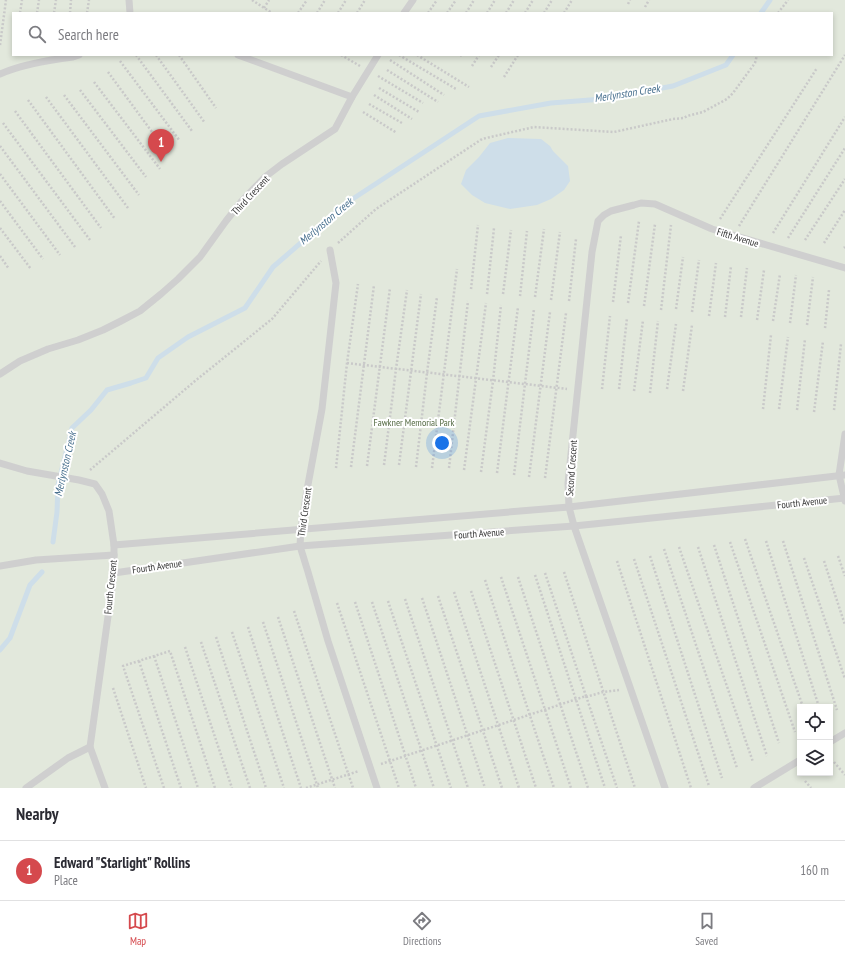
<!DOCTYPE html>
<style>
:root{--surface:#fff;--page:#f7f7f7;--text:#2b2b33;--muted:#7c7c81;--line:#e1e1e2;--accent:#d5494d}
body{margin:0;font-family:"PT Sans Narrow",sans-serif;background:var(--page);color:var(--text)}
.controls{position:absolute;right:12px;bottom:12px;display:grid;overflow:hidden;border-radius:0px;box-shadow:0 2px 6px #0003}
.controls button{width:36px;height:36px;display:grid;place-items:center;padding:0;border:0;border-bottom:1px solid var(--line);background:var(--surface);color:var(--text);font:20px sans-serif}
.you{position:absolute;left:442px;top:443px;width:14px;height:14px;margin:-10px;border:3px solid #fff;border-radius:50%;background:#1a73e8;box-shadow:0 0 0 6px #1a73e833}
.badge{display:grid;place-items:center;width:26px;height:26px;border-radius:50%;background:var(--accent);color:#fff;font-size:13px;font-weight:700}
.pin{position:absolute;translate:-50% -33px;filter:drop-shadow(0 1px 2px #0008)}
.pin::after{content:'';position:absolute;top:21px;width:14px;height:12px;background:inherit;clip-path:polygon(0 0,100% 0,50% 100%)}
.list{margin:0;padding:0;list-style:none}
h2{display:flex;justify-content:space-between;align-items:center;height:52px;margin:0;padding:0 16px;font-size:17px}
h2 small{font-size:13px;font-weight:400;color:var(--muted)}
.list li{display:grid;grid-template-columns:26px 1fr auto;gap:12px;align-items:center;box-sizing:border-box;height:60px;padding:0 16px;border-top:1px solid var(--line)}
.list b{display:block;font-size:15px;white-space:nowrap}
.list p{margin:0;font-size:13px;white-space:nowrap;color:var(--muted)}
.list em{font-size:13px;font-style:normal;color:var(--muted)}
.icon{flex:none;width:22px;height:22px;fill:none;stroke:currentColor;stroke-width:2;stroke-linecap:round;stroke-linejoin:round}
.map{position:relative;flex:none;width:845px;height:788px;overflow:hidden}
.search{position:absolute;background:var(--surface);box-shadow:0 2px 6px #0003;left:12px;right:12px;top:12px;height:44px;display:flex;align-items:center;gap:10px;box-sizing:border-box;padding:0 14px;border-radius:0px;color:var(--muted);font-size:15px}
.sheet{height:112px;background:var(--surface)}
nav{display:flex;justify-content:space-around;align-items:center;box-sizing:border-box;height:56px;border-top:1px solid var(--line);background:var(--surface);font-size:11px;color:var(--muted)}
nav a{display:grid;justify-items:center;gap:2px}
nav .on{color:var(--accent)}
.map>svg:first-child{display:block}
</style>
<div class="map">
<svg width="845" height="788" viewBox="0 0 845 788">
<rect width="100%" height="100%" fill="#fff"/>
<path fill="#e2e8dc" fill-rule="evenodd" d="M0,0H845V788H0ZM13,13H832V55H13ZM800,707H830V773H800Z"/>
<path fill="#cedee9" d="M508,138L541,139L550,146L553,151L568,166L570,181L564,190L551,199L537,205L510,209L485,203L472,195L461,184L466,170L479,157L490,143Z"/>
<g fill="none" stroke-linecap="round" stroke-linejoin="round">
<g stroke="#cedee9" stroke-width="5">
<path d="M761,13L770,0"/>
<path d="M53,542L57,512L58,485L72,428L91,410L107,390L131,383L146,378L158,358L188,337L245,308L273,267L348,202L479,116L551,103L603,99L673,86L726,65L733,55"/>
<path d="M0,650L10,638L30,585L42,572"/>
</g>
<g stroke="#c9c9c9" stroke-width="2.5" stroke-dasharray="2 2" stroke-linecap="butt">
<path d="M252,0L272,13"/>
<path d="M628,4L630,0"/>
<path d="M645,7L649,0"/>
<path d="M264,8L269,0"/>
<path d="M20,13L22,0"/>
<path d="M37,13L39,0"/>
<path d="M54,13L56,0"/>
<path d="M70,13L71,0"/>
<path d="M87,13L89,0"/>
<path d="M298,13L307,0"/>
<path d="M317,13L325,0"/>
<path d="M338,13L346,0"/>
<path d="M357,13L365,0"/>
<path d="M428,13L437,0"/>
<path d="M447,13L456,0"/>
<path d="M466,13L474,0"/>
<path d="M487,13L495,0"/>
<path d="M506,13L514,0"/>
<path d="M525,13L533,0"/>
<path d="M544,13L552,0"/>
<path d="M564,13L572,0"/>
<path d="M778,13L788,0"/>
<path d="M0,45L6,0"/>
<path d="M136,55L192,131"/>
<path d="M156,55L205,123"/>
<path d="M179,55L216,108"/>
<path d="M341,55L360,66"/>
<path d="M399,55L456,89"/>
<path d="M417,55L469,87"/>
<path d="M460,56L461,55"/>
<path d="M390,60L444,95"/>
<path d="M120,61L180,141"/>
<path d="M472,66L479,55"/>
<path d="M491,67L499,55"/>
<path d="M387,70L438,102"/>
<path d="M108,72L166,151"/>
<path d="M378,76L423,103"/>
<path d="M504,77L518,55"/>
<path d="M94,82L160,169"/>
<path d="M379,88L419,112"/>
<path d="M80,90L146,177"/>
<path d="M64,95L139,195"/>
<path d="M374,95L412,119"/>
<path d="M46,97L128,208"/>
<path d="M28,100L115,219"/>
<path d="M369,104L402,123"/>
<path d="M15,111L101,228"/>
<path d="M363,112L397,133"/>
<path d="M3,123L90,240"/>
<path d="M0,146L75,247"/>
<path d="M0,174L60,255"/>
<path d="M0,201L43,259"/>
<path d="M720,219L817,68"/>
<path d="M739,226L845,55"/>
<path d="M0,228L31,269"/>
<path d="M773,233L845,117"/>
<path d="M788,238L845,148"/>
<path d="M805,240L845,179"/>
<path d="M338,243L376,209L482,139L534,127L614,132L673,119L684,118L687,116L703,112L727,99L733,93L755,63L757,55"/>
<path d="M824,243L845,210"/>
<path d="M844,248L845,247"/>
<path d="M0,256L9,269"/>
<path d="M471,289L478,225"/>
<path d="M487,294L494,228"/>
<path d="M503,294L511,230"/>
<path d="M520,296L527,231"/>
<path d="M535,297L544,229"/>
<path d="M551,300L560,232"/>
<path d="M569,301L576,239"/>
<path d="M613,302L621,235"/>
<path d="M628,303L639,221"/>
<path d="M644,306L655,224"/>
<path d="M676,309L683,257"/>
<path d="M661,310L671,225"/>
<path d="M692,312L699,260"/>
<path d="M709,316L716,263"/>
<path d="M725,317L731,266"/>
<path d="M741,317L747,268"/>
<path d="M757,320L764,270"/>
<path d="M773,321L780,274"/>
<path d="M790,323L796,275"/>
<path d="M807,325L813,277"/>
<path d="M825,328L829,290"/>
<path d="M347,363L567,389"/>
<path d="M602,389L610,316"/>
<path d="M619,389L627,318"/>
<path d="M667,389L676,324"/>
<path d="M634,391L643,320"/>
<path d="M683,391L692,325"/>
<path d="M650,393L658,321"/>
<path d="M763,409L771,335"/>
<path d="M779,409L788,337"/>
<path d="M797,410L805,339"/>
<path d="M834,410L841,344"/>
<path d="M814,412L823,341"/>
<path d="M384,465L396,369L407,290"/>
<path d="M399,465L421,294"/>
<path d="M367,466L390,288"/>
<path d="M351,467L374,285"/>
<path d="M416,467L427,373L437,297"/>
<path d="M336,468L347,363L358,284"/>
<path d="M432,468L457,269"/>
<path d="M449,468L468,301"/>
<path d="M90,470L195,381L272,319L321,261"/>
<path d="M464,470L486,303"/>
<path d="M481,472L493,381L501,305"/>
<path d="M497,473L518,307"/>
<path d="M514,475L534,309"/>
<path d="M529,477L550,312"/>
<path d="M545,478L566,313"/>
<path d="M745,539L803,707"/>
<path d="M766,541L819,707"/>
<path d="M783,541L837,710"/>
<path d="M730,542L795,732"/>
<path d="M714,545L779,743"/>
<path d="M679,547L753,762"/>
<path d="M698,547L767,756"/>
<path d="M664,549L737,768"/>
<path d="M650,556L722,778"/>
<path d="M838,556L845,576"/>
<path d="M804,558L845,679"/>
<path d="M634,559L709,786"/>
<path d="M617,561L691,788"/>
<path d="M824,561L845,625"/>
<path d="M564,572L635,788"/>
<path d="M545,573L586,696"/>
<path d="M535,575L605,788"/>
<path d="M501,577L571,788"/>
<path d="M518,577L588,788"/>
<path d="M485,580L554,788"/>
<path d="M471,591L536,788"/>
<path d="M454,592L519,788"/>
<path d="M438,596L502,788"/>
<path d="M422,598L485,788"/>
<path d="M405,599L468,788"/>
<path d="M388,601L451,788"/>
<path d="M355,602L416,788"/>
<path d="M372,602L434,788"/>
<path d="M337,603L399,788"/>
<path d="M294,611L353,788"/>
<path d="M278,617L335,788"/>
<path d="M263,622L318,788"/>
<path d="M248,627L301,788"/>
<path d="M232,632L284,788"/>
<path d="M216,637L266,788"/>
<path d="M201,642L250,788"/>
<path d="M185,647L232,788"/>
<path d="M154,656L198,788"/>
<path d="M139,661L181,788"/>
<path d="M113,688L146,788"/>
<path d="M586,697L603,692L619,690"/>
<path d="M834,762L845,775"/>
<path d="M381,764L586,696L617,788"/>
<path d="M805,781L811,788"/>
<path d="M164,788L123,666L170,651L215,788"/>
<path d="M306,788L359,771"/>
</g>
<g stroke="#cfcfcf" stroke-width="7">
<path d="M129,0L130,13"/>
<path d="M404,13L413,0"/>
<path d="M238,55L352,97"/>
<path d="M0,74C23,64 48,60 73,57L79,55"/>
<path d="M330,250L336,283L322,409L307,490L301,529L300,546L308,572L328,641L377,788"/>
<path d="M0,374L20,361L48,349L78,340L103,330L121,321L140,311L161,294L178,279L200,257L226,221L241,202L265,177L282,164L335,129L352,97L378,55"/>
<path d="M0,463L27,471L79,480L95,484L102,494L109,511L114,545V573L90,747L105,788"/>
<path d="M845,501L839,475L845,434"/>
<path d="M114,545L569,507L845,475"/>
<path d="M0,566L36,560L114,555"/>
<path d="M114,573L300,546L574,526L845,498"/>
<path d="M830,742L845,733"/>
<path d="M26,788L68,758L90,747"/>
<path d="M665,788L574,526L569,507L568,483L592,252L598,221L604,215L611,211L634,205L641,203L655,204L712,229L845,268"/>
<path d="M754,788L800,760"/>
</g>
</g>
<g text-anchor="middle" stroke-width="4" stroke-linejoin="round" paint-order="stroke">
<g font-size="10" fill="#323232" stroke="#fff">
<text transform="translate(250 195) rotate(-47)" y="4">Third Crescent</text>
<text transform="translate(738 237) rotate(17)" y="4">Fifth Avenue</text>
<text transform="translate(571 468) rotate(-86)" y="4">Second Crescent</text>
<text transform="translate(802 502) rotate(-6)" y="4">Fourth Avenue</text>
<text transform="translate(304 512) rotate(-82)" y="4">Third Crescent</text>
<text transform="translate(479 533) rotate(-4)" y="4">Fourth Avenue</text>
<text transform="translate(157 566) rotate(-8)" y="4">Fourth Avenue</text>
<text transform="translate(110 587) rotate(-84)" y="4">Fourth Crescent</text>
</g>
<g font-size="10" fill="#546a43" stroke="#fff">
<text x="414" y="426">Fawkner Memorial Park</text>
</g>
<g font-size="11" font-style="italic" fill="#476f8e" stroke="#fff">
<text transform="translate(627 93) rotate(-9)" y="4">Merlynston Creek</text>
<text transform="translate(326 221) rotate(-40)" y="4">Merlynston Creek</text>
<text transform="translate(65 464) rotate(-77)" y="4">Merlynston Creek</text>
</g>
</g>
</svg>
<div class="controls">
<button><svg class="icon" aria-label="locate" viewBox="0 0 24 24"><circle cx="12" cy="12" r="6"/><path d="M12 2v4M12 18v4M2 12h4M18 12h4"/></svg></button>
<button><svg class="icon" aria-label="layers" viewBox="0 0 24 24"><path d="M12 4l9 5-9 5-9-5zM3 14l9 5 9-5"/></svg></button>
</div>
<div class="you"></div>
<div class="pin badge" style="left:161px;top:162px">1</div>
<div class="search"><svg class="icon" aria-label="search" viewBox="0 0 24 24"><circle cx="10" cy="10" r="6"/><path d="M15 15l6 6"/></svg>Search here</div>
</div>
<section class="sheet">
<h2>Nearby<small></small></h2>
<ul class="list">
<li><span class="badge">1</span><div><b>Edward &quot;Starlight&quot; Rollins</b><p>Place</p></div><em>160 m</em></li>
</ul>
</section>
<nav>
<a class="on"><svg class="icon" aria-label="map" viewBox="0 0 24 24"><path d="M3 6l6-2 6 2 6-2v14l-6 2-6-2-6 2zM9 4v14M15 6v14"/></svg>Map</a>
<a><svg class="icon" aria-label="directions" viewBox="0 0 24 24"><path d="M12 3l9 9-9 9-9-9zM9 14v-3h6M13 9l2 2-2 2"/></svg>Directions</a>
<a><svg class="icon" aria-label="saved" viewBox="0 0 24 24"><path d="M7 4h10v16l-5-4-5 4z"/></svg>Saved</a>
</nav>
